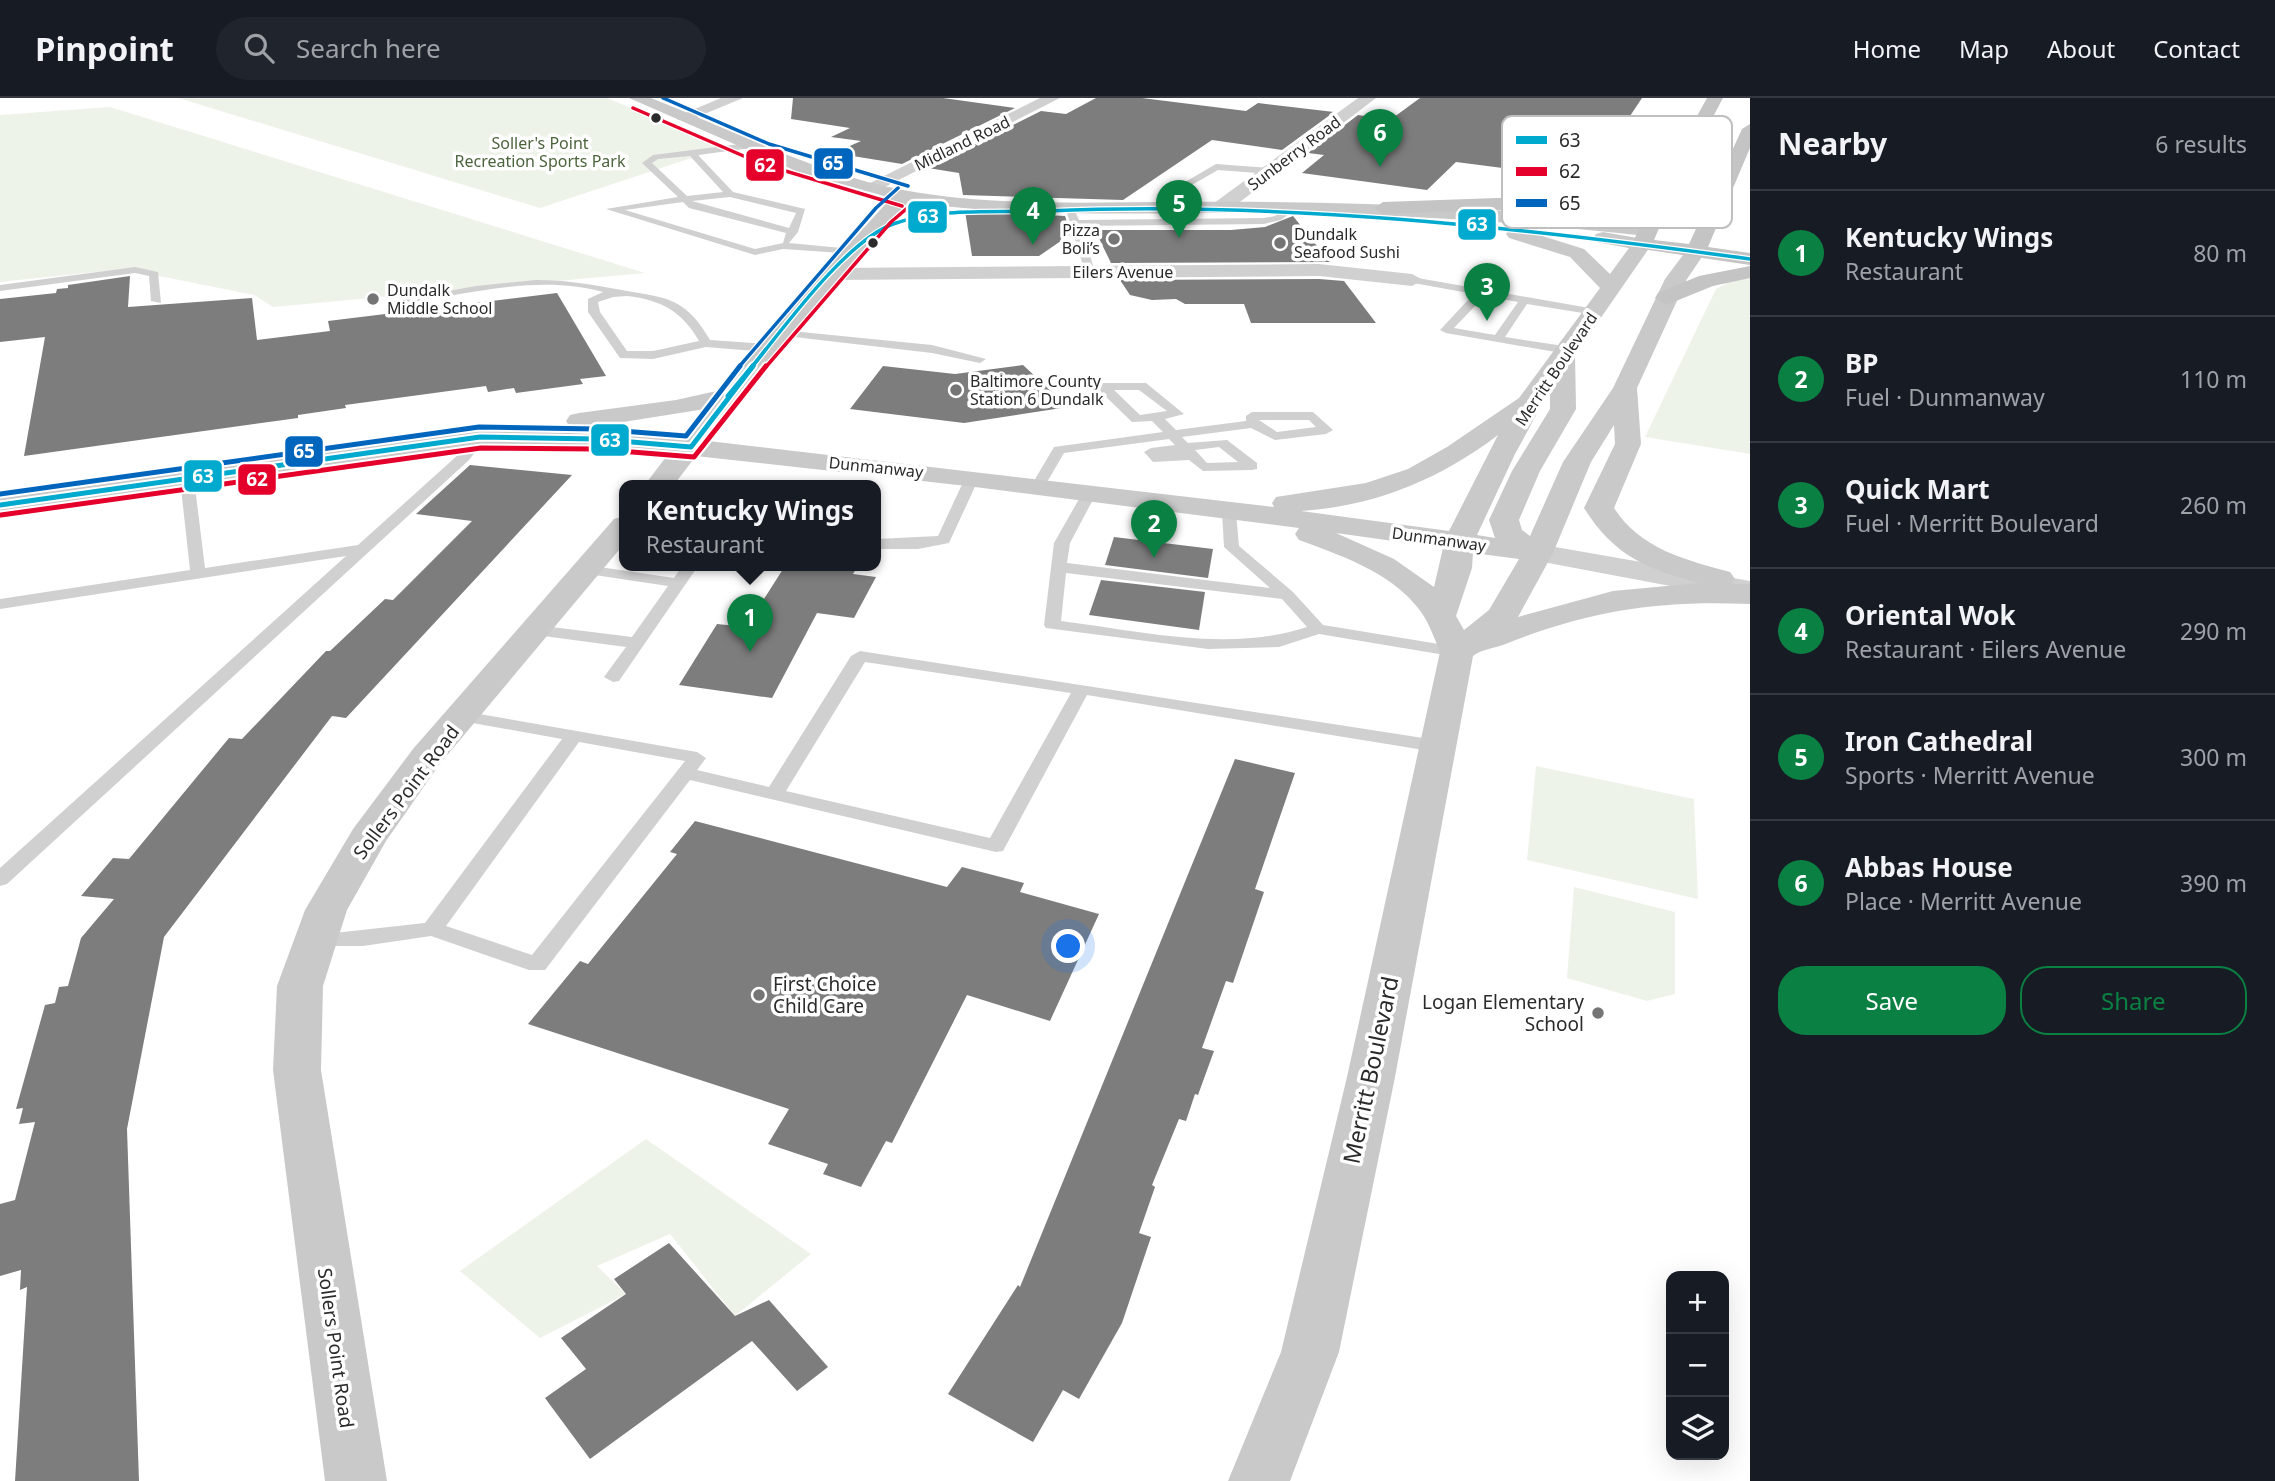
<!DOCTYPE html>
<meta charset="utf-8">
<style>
:root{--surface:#171b24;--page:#20242c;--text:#f1f3f6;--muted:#9ea1a6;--line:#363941;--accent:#0b8043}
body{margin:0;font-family:"Noto Sans",sans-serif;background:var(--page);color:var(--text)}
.controls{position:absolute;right:21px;bottom:21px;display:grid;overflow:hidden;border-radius:14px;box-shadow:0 7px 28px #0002}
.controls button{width:63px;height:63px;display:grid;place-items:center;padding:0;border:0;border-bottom:2px solid var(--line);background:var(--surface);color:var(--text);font:35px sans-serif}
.you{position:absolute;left:1069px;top:849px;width:24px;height:24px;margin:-18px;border:5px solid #fff;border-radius:50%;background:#1a73e8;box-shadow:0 0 0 10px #1a73e833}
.badge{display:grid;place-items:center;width:46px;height:46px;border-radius:50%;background:var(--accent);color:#fff;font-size:23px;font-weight:700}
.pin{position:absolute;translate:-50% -58px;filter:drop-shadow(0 2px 4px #0008)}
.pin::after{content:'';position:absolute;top:37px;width:24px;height:21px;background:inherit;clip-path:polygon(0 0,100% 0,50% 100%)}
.popup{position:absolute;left:619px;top:382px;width:262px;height:91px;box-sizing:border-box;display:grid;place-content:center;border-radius:14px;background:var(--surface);filter:drop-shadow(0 2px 5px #0005);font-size:23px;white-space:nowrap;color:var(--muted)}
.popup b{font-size:26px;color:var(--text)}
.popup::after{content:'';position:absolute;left:50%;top:100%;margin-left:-14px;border:14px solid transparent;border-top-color:var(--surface)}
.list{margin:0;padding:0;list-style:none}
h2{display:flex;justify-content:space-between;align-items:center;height:91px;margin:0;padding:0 28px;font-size:30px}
h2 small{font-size:23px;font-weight:400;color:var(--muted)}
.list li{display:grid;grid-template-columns:46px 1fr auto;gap:21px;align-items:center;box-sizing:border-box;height:126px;padding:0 28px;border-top:2px solid var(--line)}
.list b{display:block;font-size:26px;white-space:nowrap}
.list p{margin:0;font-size:23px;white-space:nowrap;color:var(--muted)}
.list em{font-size:23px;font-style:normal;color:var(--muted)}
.actions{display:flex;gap:14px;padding:21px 28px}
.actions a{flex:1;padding:16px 0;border:2px solid var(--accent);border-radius:28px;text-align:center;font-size:24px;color:var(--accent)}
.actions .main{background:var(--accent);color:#fff}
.icon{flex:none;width:38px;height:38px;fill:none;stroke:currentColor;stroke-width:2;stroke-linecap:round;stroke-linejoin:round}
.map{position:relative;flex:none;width:1750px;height:1383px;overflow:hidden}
header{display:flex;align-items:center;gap:42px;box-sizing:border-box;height:98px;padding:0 35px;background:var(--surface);border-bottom:2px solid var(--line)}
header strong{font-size:33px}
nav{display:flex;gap:38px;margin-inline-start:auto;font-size:24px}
.search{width:490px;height:63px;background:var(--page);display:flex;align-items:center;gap:18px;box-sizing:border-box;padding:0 24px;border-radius:38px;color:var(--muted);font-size:26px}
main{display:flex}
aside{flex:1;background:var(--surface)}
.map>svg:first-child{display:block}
</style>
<header>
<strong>Pinpoint</strong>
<div class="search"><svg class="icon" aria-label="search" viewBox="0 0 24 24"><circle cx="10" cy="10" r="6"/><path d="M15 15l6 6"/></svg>Search here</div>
<nav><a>Home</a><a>Map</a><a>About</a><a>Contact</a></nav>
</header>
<main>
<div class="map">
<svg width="1750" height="1383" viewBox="0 0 1750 1383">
<rect width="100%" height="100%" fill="#fff"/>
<g fill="#eef3ea">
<path d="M178,0H607L725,49L540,110Z"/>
<path d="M110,9L645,175L273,209L254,197L124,171L0,184V17Z"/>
<path d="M1750,179V356L1645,339L1716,191L1733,182Z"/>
<path d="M1536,668L1694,701L1698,801L1527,762Z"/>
<path d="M1574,789L1675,814V896L1647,903L1567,880Z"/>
<path d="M646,1041L811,1156L735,1218L670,1136L597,1168L626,1196L540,1240L460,1173Z"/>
</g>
<g fill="#7d7d7d">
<path d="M793,0H943L1015,10L902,66L834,55L861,43L831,39L850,30L791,21Z"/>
<path d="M1096,0H1142L1246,13L1258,5L1334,14L1282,52L1212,42L1123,102L963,97L959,75L928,70L1041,13L1066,16Z"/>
<path d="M1420,0H1642L1618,36L1580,80L1456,64L1427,92L1302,75L1324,57L1308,55L1358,17L1390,22Z"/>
<path d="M965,113L1065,118L1071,136L1039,158H972Z"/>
<path d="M1293,118L1330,164L1111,165L1095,132H1231L1265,129Z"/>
<path d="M130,178L128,209L252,200L257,242L330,233L328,223L557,195L606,278L580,281L583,286L516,295L514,290L488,294L486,288L345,307L346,310L298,317V320L24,358L45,239L0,244V201L56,195L57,191L68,190V187Z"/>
<path d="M1319,181L1344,183L1376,225H1251L1244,206H1185L1176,201L1152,202L1130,197L1120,182Z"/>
<path d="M1023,267L1068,309L964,325L850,311L883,268L955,276Z"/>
<path d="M470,367L572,377L346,620L332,618L164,839L127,1031L139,1383H15L27,1189L20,1192L21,1172L0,1178V1106L15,1102L35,1024L19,1026L23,1010L16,1011L45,907L55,905L59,889L68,888L81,840L114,801L81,798L113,760L129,761L229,640L242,641L326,553H330L385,501L393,502L472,423L416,416Z"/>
<path d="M1114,439L1213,451L1208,480L1105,467Z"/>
<path d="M785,468H858L853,476L876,479L854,520L817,515L772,600L679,587L717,526L746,529Z"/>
<path d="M1101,482L1205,494L1199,532L1089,517Z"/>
<path d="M1235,661L1295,675L1255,791L1264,794L1233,885L1226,883L1202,950L1214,953L1198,997L1195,996L1186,1023L1179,1021L1152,1087L1155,1089L1139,1135L1151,1139L1122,1225L1079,1301L1063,1292L1033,1344L948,1296L1018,1187L1020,1189Z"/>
<path d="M695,723L947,789L962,769L1024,785L1020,794L1099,816L1050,923L967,897L892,1045L886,1043L861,1089L823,1076L828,1066L768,1046L789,1011L528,926L580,863L588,866L677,756L670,754Z"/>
<path d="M669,1145L735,1218L769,1202L828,1269L797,1293L752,1243L590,1361L545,1300L586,1271L561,1240L626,1196L614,1181Z"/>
</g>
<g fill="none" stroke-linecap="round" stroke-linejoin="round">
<g fill="#d0d0d0" fill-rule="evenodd">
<path d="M748,45L751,50L698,57L733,94L805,111L798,134L789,145L852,151L857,154L856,156L783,151L755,157L606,111L678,99L642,65L653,57ZM690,58L723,94L687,98L652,65L658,61ZM730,99L796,115L789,130L692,103ZM683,104L689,110L786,135L783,145L755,151L625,112Z"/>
<path d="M1216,66L1270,70L1274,73L1270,76L1218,72L1176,96L1168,94Z"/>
<path d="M1289,108L1297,110L1281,122L1264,126L1081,128L1095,174L1090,177L1085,174L1067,115L1075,113L1079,122L1264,120L1275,118Z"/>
<path d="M135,169L158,174L161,205L151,203L149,178L135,175L0,193V187Z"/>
<path d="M1412,179L1595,211L1601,214L1595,217L1527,206L1505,239L1571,249L1573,252L1567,256L1446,235L1440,232L1468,202L1500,207L1494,210L1475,208L1454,230L1495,237L1518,204L1408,184V180Z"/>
<path d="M536,182C565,182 589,186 616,191C662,200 684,196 710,242L767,246L773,250L767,254L706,249L653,261L620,260L588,214V201L603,194C537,175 460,198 394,207L388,204L476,188ZM627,198C661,202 682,213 699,243L653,253H627L600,214L598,204L613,199Z"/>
<path d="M781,232L932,247L986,261L980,265L932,255L777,237V233Z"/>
<path d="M1103,285H1146L1184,316L1165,321L1176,332L1246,323V318L1252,314H1313L1333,332L1326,336L1275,342L1251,330L1182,339L1188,345L1227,342L1257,365V371L1252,372L1203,373L1189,362L1153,364L1144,354L1151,350L1175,347L1169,341L1064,355L1043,391H1033L1031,388L1054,349L1163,334L1152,323L1132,324L1099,292V286ZM1114,292H1139L1167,313L1140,317ZM1259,322H1309L1316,329L1277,334ZM1219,349L1238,364L1207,365L1195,352Z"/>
<path d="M475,336L487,339L469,362L7,786L0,788V770L346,458L0,511V501L190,472L180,381L187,377L194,381L205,470L358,447L459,356Z"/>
<path d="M972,376L979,380L949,445L918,451H876V441L938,438L965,380Z"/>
<path d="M1090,390L1097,394L1070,445L1067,465L1270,490L1224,449L1222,414L1229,410L1236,414L1239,448L1293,494L1323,527L1457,549L1465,554L1457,559L1319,536L1279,549L1208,551L1046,530L1044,527L1054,445L1083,394ZM1066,475L1282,501L1307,529C1229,555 1141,533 1061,523Z"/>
<path d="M586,467L674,480L682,468H698L619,583L613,584L604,579L626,549L536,537L528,532L536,527L632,539L668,488L581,475V469Z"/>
<path d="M860,553L1436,642L1445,648L1436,654L1087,597L1003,753L996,754L690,682L545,872H529L431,838L363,848H307L304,843L307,838L425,825L562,641L456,622L453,618L456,614L462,613L697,654L706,660L697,672L769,689L851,558ZM865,564L1071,595L990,740L786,693ZM579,644L685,663L532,857L446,828Z"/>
</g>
<g fill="#d0d0d0" fill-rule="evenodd">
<path d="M721,0H743L690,22H678L676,19Z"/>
<path d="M1040,0H1060L877,93H865L862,89Z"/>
<path d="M1358,0H1376L1228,113H1214L1212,109L1214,105Z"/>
<path d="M1319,166L1412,176L1423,182L1412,188L1319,178L833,182L822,176L833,170Z"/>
<path d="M1538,446L1750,483V503L1527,461L1523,455L1527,449Z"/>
</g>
<g fill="#c9c9c9" fill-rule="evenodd">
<path d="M629,0H651C734,33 815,75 903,92C995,109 1091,104 1183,104C1277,103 1370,105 1463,110C1489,112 1647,120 1656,132L1646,138C1523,124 1399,116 1275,115C1153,114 1031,121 909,104L891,121L775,255L708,343L1274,409L1272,405L1276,399L1366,385L1408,371L1447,349L1519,300L1600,190L1570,159L1509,140L1506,136L1509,132H1523L1584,151L1610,176L1629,150L1596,144L1593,140L1596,136L1603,134L1649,142L1652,146L1575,257L1576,311L1540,373L1519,422L1522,432L1530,438L1563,364L1613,290L1665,181L1689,149L1696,147L1706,153L1687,181L1637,290L1641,346L1614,410C1640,451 1686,462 1730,474L1735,481L1731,486H1750V506C1661,502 1591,512 1508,545C1497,550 1481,551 1473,558L1395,979L1339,1254L1290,1383H1228L1281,1254L1347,979L1440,554C1434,539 1428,522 1418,510C1390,474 1340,457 1299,442L1295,436L1299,430L967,388L696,358L673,388H644L669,355L480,347L0,416V398L480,331L682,340L705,311L579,331L570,329L566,323L570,317L579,315L676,302L721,292L759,245L891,100L796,73ZM1550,292V311L1512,373L1489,422L1495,440L1477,437L1515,356ZM1614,327L1615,346L1584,410C1614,458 1647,471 1699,485L1613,493L1518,519L1553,455L1591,364ZM1498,337L1449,433L1301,413C1376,408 1440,381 1498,337ZM1336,435L1443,450L1434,489L1394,461ZM1473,455L1519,461L1489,512L1464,532L1456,518L1472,470Z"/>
<path d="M624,418V446L439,667L386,743L347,812L323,888L321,972L387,1383H325L273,972L277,888L305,812L353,731L413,651L614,421Z"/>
</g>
<g fill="#c4c4c4" fill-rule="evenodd">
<path d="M1707,0H1723L1681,79L1654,142L1689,146L1742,31L1750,26V50L1708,149L1750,155V167L1635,150L1632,146L1655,97L1610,108L1383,116L1374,110L1383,104L1610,96L1646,88L1665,76Z"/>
<path d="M1750,168V180L1713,188L1666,207L1655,200L1658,195L1699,178Z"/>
</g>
<defs>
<g id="bus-1-far1">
<path d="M751,270C784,230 845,144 893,126C940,109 998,115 1047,113C1283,103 1516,129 1750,161"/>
<path d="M751,270L766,251"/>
</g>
<g id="bus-1">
<path d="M728,298L753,268"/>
<path d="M0,407L480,339L596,341L691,349L753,268"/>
</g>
<g id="bus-2-far1">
<path d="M633,10L762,66L902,108"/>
<path d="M765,270L891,124L912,106"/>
</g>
<path id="bus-2" d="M1,417L481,350L595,351L694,359L766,268"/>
<g id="bus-3-far1">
<path d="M663,0L769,46L908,88"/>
<path d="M738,270L876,110L898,90"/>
</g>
<path id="bus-3" d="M0,396L479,329L596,331L686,338L740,268"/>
</defs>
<use href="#bus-1-far1" stroke="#fff" stroke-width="6"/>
<use href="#bus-1" stroke="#fff" stroke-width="9"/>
<use href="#bus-2-far1" stroke="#fff" stroke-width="6"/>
<use href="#bus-2" stroke="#fff" stroke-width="9"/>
<use href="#bus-3-far1" stroke="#fff" stroke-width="6"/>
<use href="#bus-3" stroke="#fff" stroke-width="9"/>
<use href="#bus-1-far1" stroke="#00a9ce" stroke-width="3.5"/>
<use href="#bus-1" stroke="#00a9ce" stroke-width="5"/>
<use href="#bus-2-far1" stroke="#e4002b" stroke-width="3.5"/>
<use href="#bus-2" stroke="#e4002b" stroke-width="5"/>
<use href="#bus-3-far1" stroke="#0065bd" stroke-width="3.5"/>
<use href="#bus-3" stroke="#0065bd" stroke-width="5"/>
</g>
<g fill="#2b2b2b" stroke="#fff" stroke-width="2.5">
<circle cx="656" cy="20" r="6"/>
<circle cx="873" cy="145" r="6"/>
</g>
<g fill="#757575" stroke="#fff" stroke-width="2.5">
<circle cx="1114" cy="141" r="7"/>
<circle cx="1280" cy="145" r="7"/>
<circle cx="373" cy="201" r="7"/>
<circle cx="956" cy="292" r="7"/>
<circle cx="759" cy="897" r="7"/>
<circle cx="1598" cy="915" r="7"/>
</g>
<g text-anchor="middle" stroke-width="7" stroke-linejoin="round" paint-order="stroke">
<g font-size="16" fill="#4c643c" stroke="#fff">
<text x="540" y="51">Soller's Point<tspan x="540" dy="18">Recreation Sports Park</tspan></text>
</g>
<g font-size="16" fill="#2b2b2b" stroke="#fff">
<text transform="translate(962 45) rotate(-26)" y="6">Midland Road</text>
<text transform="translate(1294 55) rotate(-37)" y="6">Sunberry Road</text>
<text x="1123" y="180">Eilers Avenue</text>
<text transform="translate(1556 271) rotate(-56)" y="6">Merritt Boulevard</text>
<text transform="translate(876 369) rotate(6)" y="6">Dunmanway</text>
<text transform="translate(1439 441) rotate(8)" y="6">Dunmanway</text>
</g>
<g font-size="16" fill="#2b2b2b" stroke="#fff" text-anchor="start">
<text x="1100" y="138" text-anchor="end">Pizza<tspan x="1100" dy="18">Boli’s</tspan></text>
<text x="1294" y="142">Dundalk<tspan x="1294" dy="18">Seafood Sushi</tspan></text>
<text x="387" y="198">Dundalk<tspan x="387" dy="18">Middle School</tspan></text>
<text x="970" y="289">Baltimore County<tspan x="970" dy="18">Station 6 Dundalk</tspan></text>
</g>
<g font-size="19" fill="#2b2b2b" stroke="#fff">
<text transform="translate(406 694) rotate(-53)" y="7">Sollers Point Road</text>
<text transform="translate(336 1250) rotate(82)" y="7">Sollers Point Road</text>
</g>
<g font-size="19" fill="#2b2b2b" stroke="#fff" text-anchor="start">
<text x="773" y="893">First Choice<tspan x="773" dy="22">Child Care</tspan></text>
<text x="1584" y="911" text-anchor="end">Logan Elementary<tspan x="1584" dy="22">School</tspan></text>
</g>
<g font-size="23" fill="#2b2b2b" stroke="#fff">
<text transform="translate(1371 972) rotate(-78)" y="8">Merritt Boulevard</text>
</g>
</g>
<rect x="1502" y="18" width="230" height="112" rx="10" fill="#fff" stroke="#bfbfbf" stroke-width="2"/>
<rect x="1516" y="38" width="31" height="8" fill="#00a9ce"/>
<rect x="1516" y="69" width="31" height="9" fill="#e4002b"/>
<rect x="1516" y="101" width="31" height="8" fill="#0065bd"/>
<g font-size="19" fill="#2b2b2b">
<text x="1559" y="49">63</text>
<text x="1559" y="80">62</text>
<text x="1559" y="112">65</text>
</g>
<g stroke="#fff" stroke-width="2.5">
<rect x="813" y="49" width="41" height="33" rx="7" fill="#0065bd"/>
<rect x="745" y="50" width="40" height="34" rx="7" fill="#e4002b"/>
<rect x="907" y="102" width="41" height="34" rx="7" fill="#00a9ce"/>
<rect x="1457" y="110" width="40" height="33" rx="7" fill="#00a9ce"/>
<rect x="590" y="325" width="40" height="34" rx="7" fill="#00a9ce"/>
<rect x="284" y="337" width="40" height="33" rx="7" fill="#0065bd"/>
<rect x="183" y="361" width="40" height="34" rx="7" fill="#00a9ce"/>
<rect x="237" y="365" width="40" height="33" rx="7" fill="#e4002b"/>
</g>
<g font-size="19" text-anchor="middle" font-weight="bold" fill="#fff">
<text x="833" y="72">65</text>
<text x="765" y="74">62</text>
<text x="928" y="125">63</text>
<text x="1477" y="133">63</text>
<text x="610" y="349">63</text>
<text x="304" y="360">65</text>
<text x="203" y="385">63</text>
<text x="257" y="388">62</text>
</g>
</svg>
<div class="controls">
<button>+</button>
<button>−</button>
<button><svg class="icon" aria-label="layers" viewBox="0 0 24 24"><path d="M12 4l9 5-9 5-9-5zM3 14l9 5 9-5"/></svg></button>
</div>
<div class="you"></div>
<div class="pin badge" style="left:750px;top:554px">1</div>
<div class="popup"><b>Kentucky Wings</b>Restaurant</div>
<div class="pin badge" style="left:1154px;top:460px">2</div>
<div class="pin badge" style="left:1487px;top:223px">3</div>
<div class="pin badge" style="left:1033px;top:147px">4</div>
<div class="pin badge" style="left:1179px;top:140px">5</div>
<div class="pin badge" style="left:1380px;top:69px">6</div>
</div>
<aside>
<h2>Nearby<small>6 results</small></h2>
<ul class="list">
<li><span class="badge">1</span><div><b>Kentucky Wings</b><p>Restaurant</p></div><em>80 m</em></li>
<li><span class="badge">2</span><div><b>BP</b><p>Fuel · Dunmanway</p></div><em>110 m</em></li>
<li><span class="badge">3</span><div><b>Quick Mart</b><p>Fuel · Merritt Boulevard</p></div><em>260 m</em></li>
<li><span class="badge">4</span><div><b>Oriental Wok</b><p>Restaurant · Eilers Avenue</p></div><em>290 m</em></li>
<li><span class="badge">5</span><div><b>Iron Cathedral</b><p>Sports · Merritt Avenue</p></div><em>300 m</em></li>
<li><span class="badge">6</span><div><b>Abbas House</b><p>Place · Merritt Avenue</p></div><em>390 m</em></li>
</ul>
<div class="actions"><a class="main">Save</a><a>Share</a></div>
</aside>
</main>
